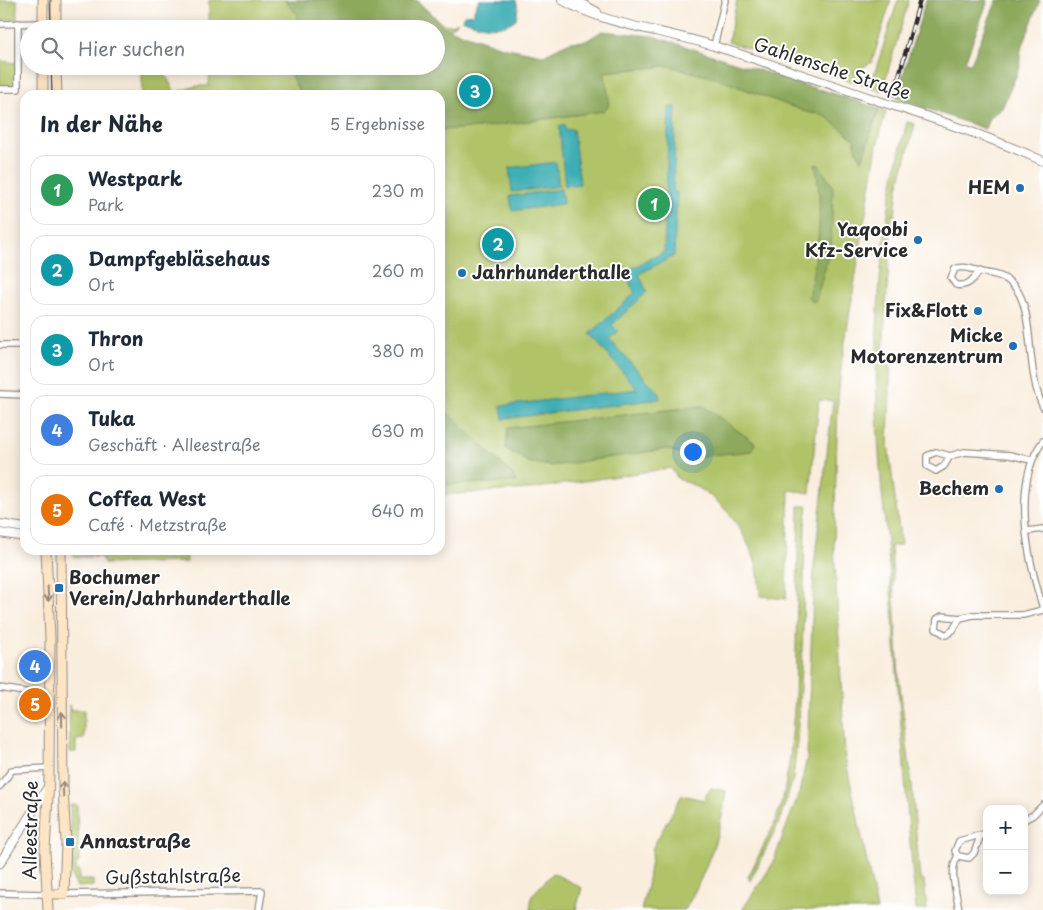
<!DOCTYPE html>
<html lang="de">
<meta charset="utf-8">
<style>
:root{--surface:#fff;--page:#f6f6f7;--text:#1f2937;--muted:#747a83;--line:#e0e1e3;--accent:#1f6fb2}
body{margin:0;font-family:"Playpen Sans",sans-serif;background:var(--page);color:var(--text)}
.controls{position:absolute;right:15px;bottom:15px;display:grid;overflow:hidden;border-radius:10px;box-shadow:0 2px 12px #0003}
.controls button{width:45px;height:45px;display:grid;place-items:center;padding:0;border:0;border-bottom:1px solid var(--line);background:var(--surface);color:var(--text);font:25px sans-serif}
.you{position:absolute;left:692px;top:451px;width:18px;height:18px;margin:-12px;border:4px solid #fff;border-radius:50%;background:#1a73e8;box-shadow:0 0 0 8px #1a73e833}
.badge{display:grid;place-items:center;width:32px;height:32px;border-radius:50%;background:var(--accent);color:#fff;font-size:16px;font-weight:700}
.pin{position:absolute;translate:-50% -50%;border:2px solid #fff;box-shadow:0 1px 5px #0006}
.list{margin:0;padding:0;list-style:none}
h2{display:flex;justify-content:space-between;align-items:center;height:65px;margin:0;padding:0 20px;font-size:21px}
h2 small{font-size:16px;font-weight:400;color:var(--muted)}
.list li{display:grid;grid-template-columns:32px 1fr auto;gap:15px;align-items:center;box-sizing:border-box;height:70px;margin:0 10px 10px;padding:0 10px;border:1px solid var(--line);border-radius:15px}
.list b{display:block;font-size:19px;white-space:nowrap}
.list p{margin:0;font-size:16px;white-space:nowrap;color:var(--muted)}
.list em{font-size:16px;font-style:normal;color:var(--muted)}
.icon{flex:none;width:28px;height:28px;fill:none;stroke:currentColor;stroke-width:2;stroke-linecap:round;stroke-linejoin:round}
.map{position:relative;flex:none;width:1043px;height:910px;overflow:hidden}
.search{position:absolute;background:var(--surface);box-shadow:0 2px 12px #0003;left:20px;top:20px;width:425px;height:55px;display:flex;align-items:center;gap:12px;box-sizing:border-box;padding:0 18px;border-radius:28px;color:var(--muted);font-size:19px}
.panel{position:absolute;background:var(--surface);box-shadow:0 2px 12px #0003;left:20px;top:90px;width:425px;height:465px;border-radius:15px}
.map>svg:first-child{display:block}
</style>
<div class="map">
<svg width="1043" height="910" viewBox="0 0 1043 910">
<rect width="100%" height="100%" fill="#fff"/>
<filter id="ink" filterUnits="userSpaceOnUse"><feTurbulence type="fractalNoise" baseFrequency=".02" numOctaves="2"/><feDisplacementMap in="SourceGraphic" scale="10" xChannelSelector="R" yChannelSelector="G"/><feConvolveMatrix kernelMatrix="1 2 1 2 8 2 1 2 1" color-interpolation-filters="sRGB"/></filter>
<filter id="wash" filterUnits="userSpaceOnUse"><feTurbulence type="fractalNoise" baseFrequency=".0096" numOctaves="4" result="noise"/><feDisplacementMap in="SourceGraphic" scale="20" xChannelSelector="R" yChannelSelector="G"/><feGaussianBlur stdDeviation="1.12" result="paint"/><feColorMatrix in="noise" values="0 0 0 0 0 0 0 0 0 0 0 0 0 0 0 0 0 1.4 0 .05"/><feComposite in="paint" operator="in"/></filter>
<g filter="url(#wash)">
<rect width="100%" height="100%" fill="#f9eddd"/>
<g fill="#b0c367" stroke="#6e7749">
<path d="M0,0H17V19L0,20Z"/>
<path d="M209,0H413L424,13L429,10C437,20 444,30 458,22L439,36L445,45L484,41L519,55L554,64L607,44L827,94L820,89L886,111L877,145L842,360L838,399L834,545L845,757L877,910H742L772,865L799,793L807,758L814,566L833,401L819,400L810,493L789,490L786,599L760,596C759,585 759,572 755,561C742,524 717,491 678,479L671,468L531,489L440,495V95H142V66H161L175,93L196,86H209L210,66H436V29H209Z"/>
<path d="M737,0H891L872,62L854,72L860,83L874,75L898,0H909L882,91L728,42Z"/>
<path d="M0,61L16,63L17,87H0Z"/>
<path d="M907,122L915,124L898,188L895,215H892L883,353L891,354L888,444L901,545L891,546L899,678L912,786L920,880H924L927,910H916C905,795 898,680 889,565C886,527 881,491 879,453C872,343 878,229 907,122Z"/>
<path d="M799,506H808L805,526L803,630L797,741L793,779L778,825L750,881L748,877L774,825L783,798L790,758L795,699Z"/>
<path d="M75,550H186L187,562L104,564L101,557H73Z"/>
<path d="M69,705L71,710H84V739L76,740V752H70Z"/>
<path d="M711,788L726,791C721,834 706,872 685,910H641L647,886L653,847L682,795L703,800Z"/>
<path d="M70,805H77L79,862H76L77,871H79V880H93V886L77,887L72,878Z"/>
<path d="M553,873L582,888L576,910H530L532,895Z"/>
</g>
<g fill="#8ca95c" stroke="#5c6a44">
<path d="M286,0H417L443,27L502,47L543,55L570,42L586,41L602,31L653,36L879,109L862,160L857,152L854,139L824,115L806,112L715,78L669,66L604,72L609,99L608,107L604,111L478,128L440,130V95H301L286,66H436V29H293L298,15L286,3Z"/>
<path d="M926,0H988L965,62L971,63L997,0H1040L1020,53V67L1002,108L989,118L985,129L896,98Z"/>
<path d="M815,164L819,165L833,187L831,247L816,300L814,302L808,297C818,254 824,207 815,164Z"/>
<path d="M440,405L513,475L516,482L440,485Z"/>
<path d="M703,406L755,443L752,451L692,457L691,452L678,453L667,449L551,466L528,462L506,449L508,428Z"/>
</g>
<g fill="#3daeb4" stroke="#346c70">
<path d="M479,0H516L518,8L516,19C500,32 479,26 462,19L464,15L474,14V10Z"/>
<path d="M669,107H676L673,192H677L674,256L639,274L647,292L612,325L618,331L609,339L659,393L660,399L503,419L501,406L637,389L590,334L635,293L624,272L664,252Z"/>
<path d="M564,124L566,130L573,129L580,184L565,186L559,126Z"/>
<path d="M556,162L559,186L512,192L509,168Z"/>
<path d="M561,189L563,204L512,211L510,196Z"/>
</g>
</g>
<g filter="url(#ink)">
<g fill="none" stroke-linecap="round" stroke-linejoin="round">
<defs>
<g id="minor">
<path d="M0,24L43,23"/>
<path d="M714,46L725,0"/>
<path d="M0,89H18V23"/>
<path d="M978,273C972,281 967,287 956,285L951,278L955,269C966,264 980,273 992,274C1043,283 1020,360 1043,407"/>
<path d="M0,345H25"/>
<path d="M0,394L25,395"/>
<path d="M1043,441C1011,483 1028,561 1043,608"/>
<path d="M950,456L944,466L936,471L927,466V456L936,452L950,456L964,452L1010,455L1031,460"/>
<path d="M1028,531L1043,529"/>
<path d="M960,618L953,630L946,635L936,629L937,619L942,616L960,618L973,615H1023L1043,610"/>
<path d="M0,688L49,696"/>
<path d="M0,786L12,770L49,768"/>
<path d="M1024,820L1033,815L1043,805"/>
<path d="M980,837L974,853L969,858L958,856L955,851L959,841L987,833"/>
<path d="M958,856C948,870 957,894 959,910"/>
<path d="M0,893L46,894"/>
<path d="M64,894L262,891L259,910"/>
</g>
<g id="tertiary">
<path d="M562,0C608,26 664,30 714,46C769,63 824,82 879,101C935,119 990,137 1043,161"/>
<path d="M575,0L597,12"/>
<path d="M0,524L25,528"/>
<path d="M0,533L25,537"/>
<path d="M0,863L48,787"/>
</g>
<g id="secondary">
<path d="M43,0V29"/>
<path d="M56,0V29"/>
<path d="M43,66V95"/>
<path d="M56,66L57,95"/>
<path d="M46,550L50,638L49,778L45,851L48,910"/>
<path d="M46,894H64L66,842L63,787L61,550"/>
</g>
</defs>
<use href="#minor" stroke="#928c84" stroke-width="8"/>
<use href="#tertiary" stroke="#928c84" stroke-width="10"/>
<use href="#secondary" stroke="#928c84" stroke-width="11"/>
<use href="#minor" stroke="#fff" stroke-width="5.5"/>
<use href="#tertiary" stroke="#fff" stroke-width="8"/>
<use href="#secondary" stroke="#fde5c5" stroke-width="9"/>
<g stroke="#2b2b2b" stroke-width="1">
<path d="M50,0L51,29"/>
<path d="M51,66L52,95"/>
</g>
<defs>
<path id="rail" d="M894,94L920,0"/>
</defs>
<use href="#rail" stroke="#2b2b2b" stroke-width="4.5"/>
<use href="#rail" stroke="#fff" stroke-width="2.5" stroke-dasharray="8" stroke-linecap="butt"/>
</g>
<defs><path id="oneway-shaft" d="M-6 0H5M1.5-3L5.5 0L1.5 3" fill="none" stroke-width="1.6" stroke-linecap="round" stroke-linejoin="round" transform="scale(1.25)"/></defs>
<g stroke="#948878">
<use href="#oneway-shaft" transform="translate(48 594) rotate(87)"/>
<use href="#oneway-shaft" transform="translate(62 719) rotate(-91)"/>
<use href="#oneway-shaft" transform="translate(63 789) rotate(-92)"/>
</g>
</g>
<g fill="#1f6fb2" stroke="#fff" stroke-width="2">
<circle cx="1020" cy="188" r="5"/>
<circle cx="918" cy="240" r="5"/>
<circle cx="462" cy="273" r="5"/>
<circle cx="978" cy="311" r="5"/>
<circle cx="1013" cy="346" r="5"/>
<circle cx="999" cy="489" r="5"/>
<rect x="54" y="583" width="10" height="10" rx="2.5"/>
<rect x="65" y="837" width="10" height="10" rx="2.5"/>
</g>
<g text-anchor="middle" stroke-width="4" stroke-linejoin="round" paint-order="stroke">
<g font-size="18" fill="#2b2b2b" stroke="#fff">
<text transform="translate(832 69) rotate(18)" y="6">Gahlensche Straße</text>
<text transform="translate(31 830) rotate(-89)" y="6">Alleestraße</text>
<text transform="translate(173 877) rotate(-1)" y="6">Gußstahlstraße</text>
</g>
<g font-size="18" font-weight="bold" fill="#2b2b2b" stroke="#fff" text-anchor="end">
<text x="1010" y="194">HEM</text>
<text x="908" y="236">Yaqoobi<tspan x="908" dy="21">Kfz-Service</tspan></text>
<text x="472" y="279" text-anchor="start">Jahrhunderthalle</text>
<text x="968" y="317">Fix&amp;Flott</text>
<text x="1003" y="342">Micke<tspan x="1003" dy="21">Motorenzentrum</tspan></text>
<text x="989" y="495">Bechem</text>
<text x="69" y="584" text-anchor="start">Bochumer<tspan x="69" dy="21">Verein/Jahrhunderthalle</tspan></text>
<text x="80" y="848" text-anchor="start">Annastraße</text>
</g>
</g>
</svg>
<div class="controls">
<button>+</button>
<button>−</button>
</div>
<div class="you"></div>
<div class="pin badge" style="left:654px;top:204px;background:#2e9e5b">1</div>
<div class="pin badge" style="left:498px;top:244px;background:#0f9aa8">2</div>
<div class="pin badge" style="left:475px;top:91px;background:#0f9aa8">3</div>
<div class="pin badge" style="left:35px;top:666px;background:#3f7fe0">4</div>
<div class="pin badge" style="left:35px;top:704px;background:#e8710a">5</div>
<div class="search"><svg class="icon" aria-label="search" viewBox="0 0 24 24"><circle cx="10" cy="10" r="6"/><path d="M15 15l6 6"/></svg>Hier suchen</div>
<section class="panel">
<h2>In der Nähe<small>5 Ergebnisse</small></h2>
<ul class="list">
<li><span class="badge" style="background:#2e9e5b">1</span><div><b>Westpark</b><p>Park</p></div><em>230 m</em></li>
<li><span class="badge" style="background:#0f9aa8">2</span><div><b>Dampfgebläsehaus</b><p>Ort</p></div><em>260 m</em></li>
<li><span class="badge" style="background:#0f9aa8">3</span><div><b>Thron</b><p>Ort</p></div><em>380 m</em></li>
<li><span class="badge" style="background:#3f7fe0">4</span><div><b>Tuka</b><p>Geschäft · Alleestraße</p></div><em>630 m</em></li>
<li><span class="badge" style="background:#e8710a">5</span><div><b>Coffea West</b><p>Café · Metzstraße</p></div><em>640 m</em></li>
</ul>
</section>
</div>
